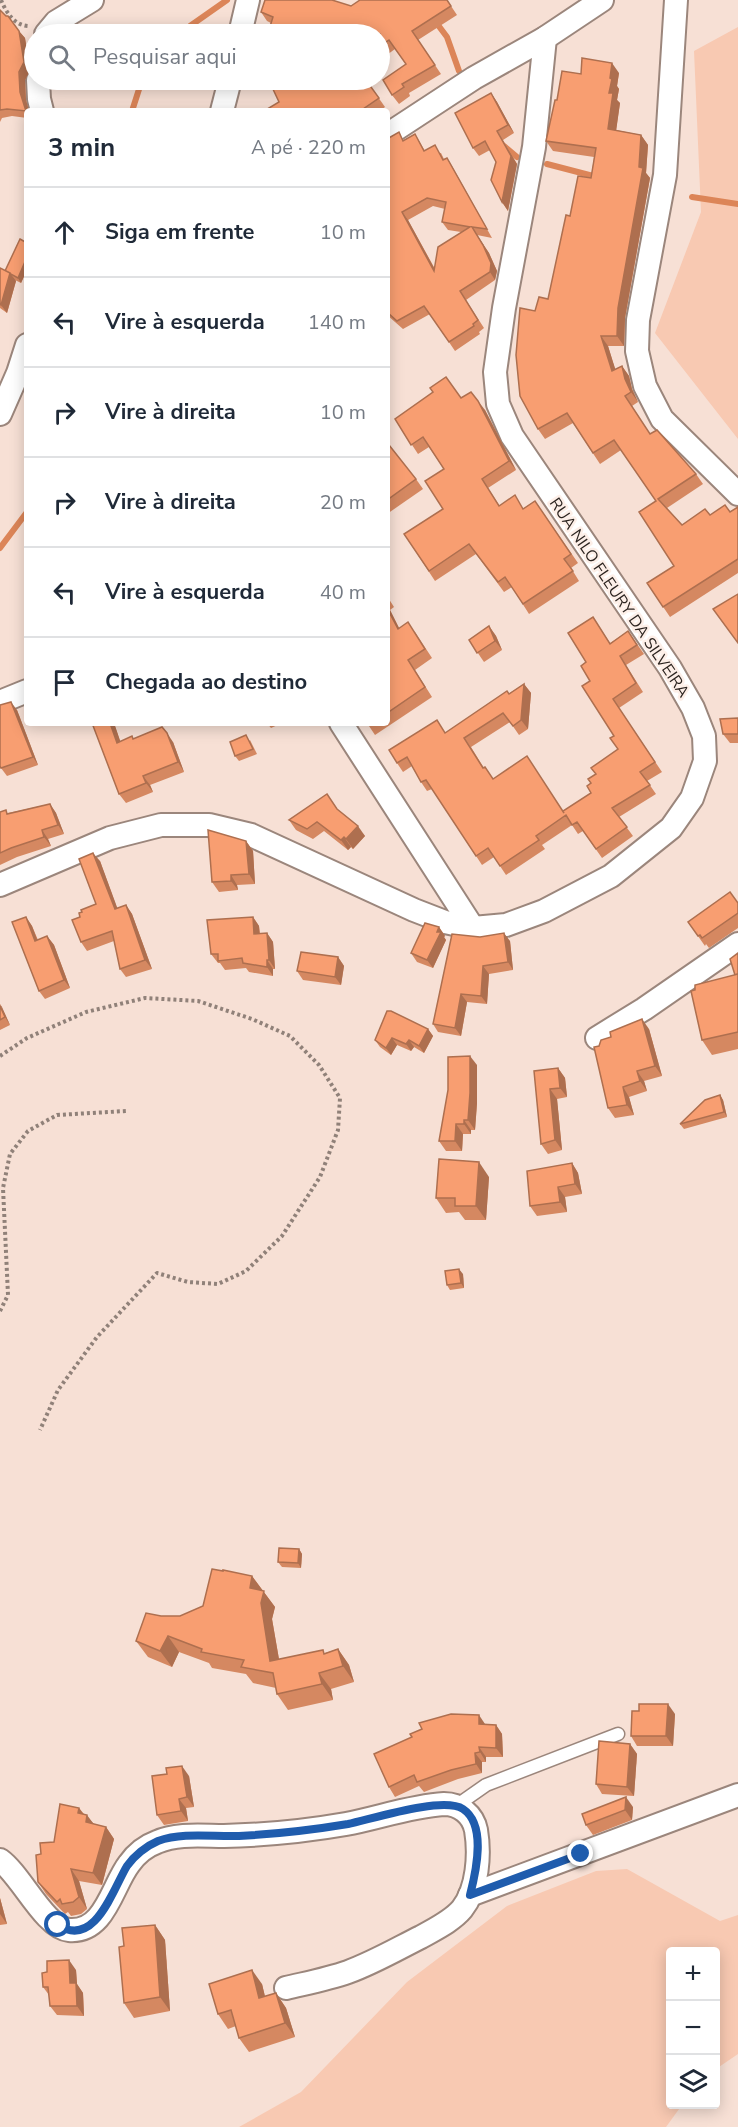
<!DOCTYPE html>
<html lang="pt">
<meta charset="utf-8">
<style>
:root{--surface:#fff;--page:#f6f6f7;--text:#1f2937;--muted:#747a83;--line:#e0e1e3}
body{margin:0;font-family:"Nunito Sans",sans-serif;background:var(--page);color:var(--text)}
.controls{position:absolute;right:18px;bottom:18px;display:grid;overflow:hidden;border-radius:6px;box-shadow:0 3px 15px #0003}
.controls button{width:54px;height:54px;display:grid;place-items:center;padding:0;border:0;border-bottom:2px solid var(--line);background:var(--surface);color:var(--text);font:30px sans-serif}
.stop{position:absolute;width:18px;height:18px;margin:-14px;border:4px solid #1f5cad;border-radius:50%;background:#fff}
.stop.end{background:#1f5cad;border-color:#fff;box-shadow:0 2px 6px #0008}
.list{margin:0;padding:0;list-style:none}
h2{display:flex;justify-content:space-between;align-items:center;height:78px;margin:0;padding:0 24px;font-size:26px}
h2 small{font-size:20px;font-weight:400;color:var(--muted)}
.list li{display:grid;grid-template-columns:39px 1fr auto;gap:18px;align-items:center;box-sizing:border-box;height:90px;padding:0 24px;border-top:2px solid var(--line)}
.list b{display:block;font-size:22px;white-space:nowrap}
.list em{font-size:20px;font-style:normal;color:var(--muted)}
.icon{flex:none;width:33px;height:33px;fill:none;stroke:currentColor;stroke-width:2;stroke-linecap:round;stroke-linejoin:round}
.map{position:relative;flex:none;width:738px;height:2127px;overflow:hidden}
.search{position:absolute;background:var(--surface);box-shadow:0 3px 15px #0003;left:24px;top:24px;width:366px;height:66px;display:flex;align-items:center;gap:15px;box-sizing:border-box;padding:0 21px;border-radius:33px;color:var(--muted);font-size:22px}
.panel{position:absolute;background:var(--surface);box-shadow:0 3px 15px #0003;left:24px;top:108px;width:366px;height:618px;border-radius:6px}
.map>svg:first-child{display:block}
</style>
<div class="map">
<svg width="738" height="2127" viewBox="0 0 738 2127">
<rect width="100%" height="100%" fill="#f7e0d5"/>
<g fill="#f8c9b2">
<path d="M738,27V439L655,333L701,212L694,51Z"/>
<path d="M627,1869L720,1921L738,1915V2054L716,2069V1952H670V2104L682,2105L666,2127H239L301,2092L407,1982L507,1906L596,1871Z"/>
</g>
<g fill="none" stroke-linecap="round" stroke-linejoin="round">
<g stroke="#dc8558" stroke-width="6">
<path d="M435,21L447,37L459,71"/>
<path d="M182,34L190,26L227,0"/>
<path d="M132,111L142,80"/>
<path d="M504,146L517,157"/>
<path d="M547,164L597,177"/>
<path d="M692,197L738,204"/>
<path d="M0,548L27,512"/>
</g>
<defs>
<path id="service" d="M456,1806L486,1785L618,1734"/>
<g id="minor">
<path d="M676,0L665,175L638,320L637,351L645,386L662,419L738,494"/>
<path d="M46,34L56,22L92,0"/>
<path d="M240,34L248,0"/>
<path d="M38,80L39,99L42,111"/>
<path d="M222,111L230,80"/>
<path d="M387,135L474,78L545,38L602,0"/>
<path d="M0,414L18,373L27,345"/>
<path d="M0,702L27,691"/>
<path d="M341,723L473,928"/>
<path d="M0,885L110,838L161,825H209L251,835L414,910L445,922L473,928L506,925L544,911L611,876L671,828L692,798L705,761L704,736L693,708L670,668L512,436L498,404L495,372L504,308L534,147L545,38"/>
<path d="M597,1038L644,1009L738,944"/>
<path d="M0,1860C21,1875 45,1928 69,1930C105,1933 112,1886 129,1864C136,1854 146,1846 157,1842C177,1833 203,1836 224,1836C265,1835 306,1831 346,1824C378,1818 411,1806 444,1804C460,1804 473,1815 476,1830C480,1854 478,1889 462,1909C452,1921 435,1929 421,1937C397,1949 373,1963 348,1972C328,1979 307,1983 286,1988"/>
<path d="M470,1895L738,1795"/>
</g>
</defs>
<use href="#service" stroke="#9b867c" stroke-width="15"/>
<use href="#minor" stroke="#9b867c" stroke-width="26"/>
<g stroke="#908179" stroke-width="4" stroke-dasharray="3 3" stroke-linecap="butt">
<path d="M1,0C6,12 14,25 28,26"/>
<path d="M0,1056L27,1038L86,1012L145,998L198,1001L252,1019L290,1036L319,1065L340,1098L338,1130L320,1177L282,1236L246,1271L218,1284L188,1282L157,1273L97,1337L58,1390L40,1430"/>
<path d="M0,1311L8,1295L3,1188L10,1154L28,1131L57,1115L126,1111"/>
</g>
<use href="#service" stroke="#fff" stroke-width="12"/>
<use href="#minor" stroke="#fff" stroke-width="22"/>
</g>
<g fill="#d58861" fill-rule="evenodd">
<path d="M447,0L457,15L418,40L441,74L409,93L410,96L399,104L392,95L406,64L395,49L380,60V34H269L268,33L271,23L267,21L261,12Z"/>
<path d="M0,10L25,38L30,70L25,80L26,100L29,111H27V118L12,116L2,118L0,122Z"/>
<path d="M619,73L617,86L619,89L617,100L620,103L616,130L641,135L648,145L646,173L650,178L625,318L624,346H608L615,369L622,366L629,376L632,389L638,402L632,406L650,434L696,474L703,484L667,508L682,525L710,515L730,512L738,507V573L670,617L647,583L674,566L656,501L621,450L600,464L573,423L545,439L538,429L535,311L548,299L570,216L591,178L594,157L553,151L546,141L557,100L581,74Z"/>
<path d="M366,80L385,107L380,111H264L279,102Z"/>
<path d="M491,93L497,102L514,133L503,140L517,164L508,211L502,202L496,162L490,150L479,156L473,148Z"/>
<path d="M415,134L425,151L441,153L444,159L447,158L452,166L492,238L477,235L489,253L497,271L495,280L466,300L484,328L479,332L480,334L455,351L430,314L403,329L387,315V139L404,140ZM433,206L445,209L442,222L448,230L461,232L435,269L408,220Z"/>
<path d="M27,243V270L21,283L15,280L16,281L7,313L0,308V268L5,271Z"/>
<path d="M461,398L485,410L516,470L488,488L499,505L524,508L535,501L578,563L571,568L579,581L529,614L512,587L504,592L476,554L435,581L404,534L443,509L444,469L429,447L418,454L395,419Z"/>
<path d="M387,446L416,479L423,489L387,514Z"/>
<path d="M387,596L394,607L390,610L399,628L415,632L432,658L415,670L432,697L375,735L367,723H387Z"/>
<path d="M593,617L610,643L628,631L644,654L626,665L643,692L619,708L662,772L647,781L656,794L619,817L633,836L602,858L583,831L578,834L572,825L542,845L545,849L506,875L494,857L482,865L432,789L427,791L421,782L412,766L403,772L397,763L524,684L531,693L528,729L519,735L510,722L471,747L484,768L493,779L564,811L591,793V783L596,774L618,749L614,736L590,681L586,662Z"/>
<path d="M489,626L496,636L502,650L484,662L469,640Z"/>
<path d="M17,710L38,765L7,776L1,768Z"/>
<path d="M738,718V743H730L723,734Z"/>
<path d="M92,723H114L120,741L134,739L173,742L184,772L150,785L153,792L126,803L119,794Z"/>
<path d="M267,723H282L271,728Z"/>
<path d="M250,740L257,754L239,761L235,756Z"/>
<path d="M50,804L56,813L64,834L48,839L51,846L17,857L0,865V812L8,813Z"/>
<path d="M338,810L365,836L353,849L351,847L348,850L324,831L313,839L296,830L289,820Z"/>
<path d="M246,841L253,851L255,884L237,885L238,890L219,892L212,882Z"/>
<path d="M100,861L117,908L126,905L132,914L152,969L126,977L120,969L114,941L87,951L81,942L80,917L96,904Z"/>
<path d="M738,903V928L709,948L706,944L705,946L688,922Z"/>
<path d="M26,917L32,926L38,940L47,936L54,945L70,988L45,999L39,991Z"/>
<path d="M253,917L259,926L260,933H267L273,942L275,969H273V976L249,972L246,968L225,970L220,963H218L211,954Z"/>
<path d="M439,927L445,936L444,937L446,940L433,968L417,962L411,953Z"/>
<path d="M452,934L510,941L513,970L489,974L487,1004L467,1002L461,1036L438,1032L433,1024Z"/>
<path d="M738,953V1049L712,1055L702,1040L735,975Z"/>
<path d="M338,957L344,966L341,985L303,980L297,971Z"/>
<path d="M0,1004L10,1025L0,1030Z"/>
<path d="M428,1029L433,1036L424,1053L414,1047L411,1051L397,1045L391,1055L380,1047L375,1040Z"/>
<path d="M649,1029L662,1076L644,1081L647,1091L629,1097L634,1115L615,1118L608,1108L599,1046Z"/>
<path d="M477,1065V1103L475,1130H471V1134H463L462,1151H446L439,1141Z"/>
<path d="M558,1068L565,1078L567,1097L557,1099L562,1150L548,1154L541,1144L534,1071Z"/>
<path d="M720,1095L723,1100L727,1117L684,1129L680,1124Z"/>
<path d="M572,1163L578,1173L582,1194L565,1197L567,1212L537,1216L530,1206Z"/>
<path d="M489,1177L486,1220H465L459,1212L446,1213L436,1198Z"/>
<path d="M463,1274L464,1288L450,1290L447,1285Z"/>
<path d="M299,1549L302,1554L301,1568L282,1567L278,1562Z"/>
<path d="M252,1576L275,1607L272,1619L279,1659L325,1653L338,1649L349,1665L354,1682L331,1689L333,1700L288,1710L277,1694L276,1688L253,1683L246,1674L212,1668L209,1663L179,1652L172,1667L148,1657L136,1641L161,1616H180L203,1606Z"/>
<path d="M675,1714L673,1746H637L631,1736Z"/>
<path d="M485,1725H496L502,1734L503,1757H486V1762H482V1773L458,1779L424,1792L419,1786L395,1797L389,1787L412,1737Z"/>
<path d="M630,1744L637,1754L634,1796L602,1794L596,1784Z"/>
<path d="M189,1776L194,1807L186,1808L188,1821L164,1825L157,1815Z"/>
<path d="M633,1807L632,1820L593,1835L586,1825Z"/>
<path d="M79,1808L84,1814L94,1824L106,1827L114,1839L102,1885L79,1881L87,1909L81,1914L71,1916L68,1912L65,1914L46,1894L38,1882L41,1854L54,1842Z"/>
<path d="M0,1898L7,1924L0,1925Z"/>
<path d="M155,1925L165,1940L170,2011L134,2018L124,2003V1946Z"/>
<path d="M76,1970L77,1984L83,1993L84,2016L57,2015L50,2006L49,1995L43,1987Z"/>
<path d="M262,1984L265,1997L276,1993L286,2008L295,2037L249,2052L239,2038L236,2026L228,2029L218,2014Z"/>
</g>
<g fill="#ae6f4f">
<path d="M19,31L25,38L30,70L25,80L26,100L29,111H27V113L20,92Z"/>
<path d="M612,63L619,73L617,86L619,89L617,100L620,103L615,139L608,129L610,78Z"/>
<path d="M491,93L497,102L514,133L508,125Z"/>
<path d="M497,131L517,164L508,211L502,202Z"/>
<path d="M641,135L648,145L646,173L650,178L625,318L624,346L617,336L618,308L639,167Z"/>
<path d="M402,212L408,220L440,279L434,271Z"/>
<path d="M477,235L489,253L497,271L495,280L490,272Z"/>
<path d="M27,257V270L21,283L18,278Z"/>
<path d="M10,273L16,281L7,313L1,305Z"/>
<path d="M601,336L608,346L619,381L612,371Z"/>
<path d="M622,366L629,376L632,389L638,402L631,392L625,379Z"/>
<path d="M478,401L485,410L516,470L509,461Z"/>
<path d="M387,606L390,610L404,638L398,629L387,608Z"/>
<path d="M489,626L496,636L502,650L495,641Z"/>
<path d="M524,684L531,693L528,729L521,720Z"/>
<path d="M11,702L17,710L38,765L33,757Z"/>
<path d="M110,723H114L124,752L117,743Z"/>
<path d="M167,733L173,742L184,772L178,762Z"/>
<path d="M143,776L150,785L153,792L146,783Z"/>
<path d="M50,804L56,813L64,834L58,825Z"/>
<path d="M358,826L365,836L353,849L346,839Z"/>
<path d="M42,830L48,839L51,846L44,837Z"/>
<path d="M344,837L351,847L348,850L341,840Z"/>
<path d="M246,841L253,851L255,884L249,874Z"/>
<path d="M93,853L100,861L121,918L115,909Z"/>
<path d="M231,875L237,885L238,890L231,881Z"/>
<path d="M126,905L132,914L152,969L145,960Z"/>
<path d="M26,917L32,926L41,950L35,941Z"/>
<path d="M253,917L259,926L260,943L254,934Z"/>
<path d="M439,927L445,936L444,937L446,940L433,968L427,960Z"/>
<path d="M267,933L273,942L275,969L269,960Z"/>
<path d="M504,933L510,941L513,970L508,962Z"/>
<path d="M47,936L54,945L70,988L64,980Z"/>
<path d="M338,957L344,966L341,985L335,977Z"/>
<path d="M267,960L273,969V976L267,967Z"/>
<path d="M483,966L489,974L487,1004L481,996Z"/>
<path d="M461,994L467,1002L461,1036L455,1028Z"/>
<path d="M0,1004L2,1007L10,1025L5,1017Z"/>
<path d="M642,1019L649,1029L662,1076L655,1066Z"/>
<path d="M428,1029L433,1036L424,1053L419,1046Z"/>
<path d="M392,1038L397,1045L391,1055L386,1048Z"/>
<path d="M409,1040L414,1047L411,1051L406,1044Z"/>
<path d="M470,1056L477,1065V1103L475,1130L468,1120Z"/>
<path d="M558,1068L565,1078L567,1097L560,1088Z"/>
<path d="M637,1071L644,1081L647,1091L640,1081Z"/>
<path d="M623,1087L629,1097L634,1115L627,1105Z"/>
<path d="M550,1089L557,1099L562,1150L555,1140Z"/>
<path d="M720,1095L723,1100L727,1117L724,1112Z"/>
<path d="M464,1120L471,1130V1134L464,1124Z"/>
<path d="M456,1124L463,1134L462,1151L455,1141Z"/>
<path d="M479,1162L489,1177L486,1220L476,1206Z"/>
<path d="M572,1163L578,1173L582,1194L575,1184Z"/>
<path d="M558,1187L565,1197L567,1212L560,1202Z"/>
<path d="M459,1269L463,1274L464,1288L461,1283Z"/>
<path d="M299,1549L302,1554L301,1568L298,1563Z"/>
<path d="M252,1576L275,1607L272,1619L282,1677L270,1661L250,1588Z"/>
<path d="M168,1636L179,1652L172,1667L160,1651Z"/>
<path d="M338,1649L349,1665L354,1682L343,1666Z"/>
<path d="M319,1673L331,1689L333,1700L322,1684Z"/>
<path d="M668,1704L675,1714L673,1746L666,1736Z"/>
<path d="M479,1715L485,1724L486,1734L479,1724Z"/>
<path d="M496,1725L502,1734L503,1757L496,1748Z"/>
<path d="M630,1744L637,1754L634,1796L627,1787Z"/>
<path d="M479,1747L486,1757V1762L480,1752Z"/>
<path d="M475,1753L482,1762V1773L476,1764Z"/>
<path d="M182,1766L189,1776L194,1807L187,1797Z"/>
<path d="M626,1797L633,1807L632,1820L625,1810Z"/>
<path d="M179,1799L186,1808L188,1821L181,1811Z"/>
<path d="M79,1808L87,1819V1815L96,1827L94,1834L78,1813Z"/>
<path d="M106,1827L114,1839L102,1885L93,1873Z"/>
<path d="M71,1869L79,1881L87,1909L79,1897Z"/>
<path d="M0,1898L7,1924L0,1914Z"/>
<path d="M155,1925L165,1940L170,2011L160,1997Z"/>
<path d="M69,1960L76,1970L77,1984L83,1993L84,2016L77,2006L70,1983Z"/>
<path d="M252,1970L262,1984L269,2013L259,1998Z"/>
<path d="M276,1993L286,2008L295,2037L285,2023Z"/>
</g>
<g fill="#f89e71" stroke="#ae6f4f" stroke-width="1.5" fill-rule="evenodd">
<path d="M265,0H332L351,6L360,0H447L451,6L412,31L435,65L402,84L404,87L392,95L383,80L406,64L389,40L380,46V34H273L268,33L273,17L261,12Z"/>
<path d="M0,10L6,16H8L19,31L24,62L19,72L20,92L26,111L7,109L0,110Z"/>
<path d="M582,58L612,63L610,78L612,79L609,93H613L608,129L641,135L639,167L643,168L618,308L617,336H601L612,371L622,366L625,379L631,392L625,396L650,434L657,430L696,474L658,499L682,525L705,509L710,515L725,505L730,512L738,507V559L663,607L647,583L674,566L639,512L656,501L614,440L593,453L567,413L538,429L520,396L516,355L520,308L535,311L539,297L548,299L566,215L570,216L578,176L591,178L596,148L546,141L555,100H557L562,71L581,74Z"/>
<path d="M283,80H366L379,98L360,111H264L279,102L272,87Z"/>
<path d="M491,93L508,125L497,131L511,156L502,202L491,180L496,162L485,141L473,148L455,113Z"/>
<path d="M399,132L403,141L415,134L424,151L435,145L443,160L447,158L487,229L472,227L483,245L491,263L490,272L460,291L478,320L473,324L474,326L449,342L424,306L397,321L387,312V139ZM427,198L446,202L442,222L470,227L438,247L434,271L402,212Z"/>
<path d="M20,239L27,243V257L18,278L5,271Z"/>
<path d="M0,268L10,273L1,305L0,304Z"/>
<path d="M446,377L461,398L471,392L478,401L509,461L482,479L499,506L515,495L523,509L535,501L571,554L564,559L573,571L523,604L505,577L498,582L469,544L429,571L404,534L443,509L425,481L444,469L423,437L411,445L395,419L433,392L430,388Z"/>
<path d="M389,445L416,479L387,500V446Z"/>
<path d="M738,594V643L713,609Z"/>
<path d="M387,608L398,629L408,622L425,649L408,660L425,687L387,713Z"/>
<path d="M593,617L610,644L628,631L637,645L620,656L636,683L613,699L655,762L640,772L650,785L612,808L627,827L596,849L577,822L572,825L566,815L536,836L539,840L500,866L488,848L476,856L426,780L421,782L407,757L397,763L389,750L437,720L445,733L507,691L509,694L524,684L521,720L513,726L503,713L464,738L483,768L485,767L493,779L527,756L564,813L563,811L591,793L587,786L591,783L588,779L596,774L591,768L618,749L610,738L614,736L582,686L590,681L581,666L586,662L568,633Z"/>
<path d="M489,626L495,641L477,653L469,640Z"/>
<path d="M11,702L33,757L1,768L0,766V705Z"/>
<path d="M738,718V734H723L720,719Z"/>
<path d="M92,723H110L117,743L132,736L133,739L162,727L167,733L178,762L143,776L146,783L119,794Z"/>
<path d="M246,735L253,749L235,756L230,742Z"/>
<path d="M327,794L337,809L358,826L346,839L344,837L341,840L317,822L307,829L289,820Z"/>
<path d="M50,804L58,825L42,830L44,837L11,848L0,853V812L6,810L7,814Z"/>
<path d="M208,830L246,841L249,874L231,875V881L212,882Z"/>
<path d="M93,853L115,909L126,905L145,960L120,969L112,931L81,942L72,920L80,917L79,913L82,912L81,910L96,904L79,859Z"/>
<path d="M730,892L738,903V913L702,938L700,935L698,936L688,922Z"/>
<path d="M26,917L35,941L47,936L64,980L39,991L12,922Z"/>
<path d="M253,917L254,934L267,933L269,960H267V967L243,963L242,958L218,961V954H211L207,920Z"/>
<path d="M425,923L439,927L437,932H441L427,960L411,953Z"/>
<path d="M504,933L508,962L483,966L481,996L461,994L455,1028L433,1024L452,934L480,937Z"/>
<path d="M301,952L338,957L335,977L297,971Z"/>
<path d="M738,953V974L735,975L730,959Z"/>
<path d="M738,974V1032L702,1040L691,991L695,990V985Z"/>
<path d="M0,1006L5,1017L0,1020Z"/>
<path d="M387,1011H391L428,1029L419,1046L409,1040L406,1044L392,1038L386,1048L375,1040Z"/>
<path d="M642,1019L655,1066L637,1071L640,1081L623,1087L627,1105L608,1108L594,1047L599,1046L601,1040L611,1037L610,1032Z"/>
<path d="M470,1056V1093L468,1120H464V1124H456L455,1141H439L448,1090V1057Z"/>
<path d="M558,1068L560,1088L550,1089L555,1140L541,1144L534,1071Z"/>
<path d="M720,1095L724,1112L680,1124L705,1100Z"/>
<path d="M439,1159L479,1162L476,1206H455V1198H436Z"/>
<path d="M572,1163L575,1184L558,1187L560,1202L530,1206L527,1171Z"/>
<path d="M459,1269L461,1283L447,1285L445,1271Z"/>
<path d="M279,1548L299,1549L298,1563L278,1562Z"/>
<path d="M212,1569L223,1571V1570L252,1576L250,1588L264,1591L261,1603L270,1661L323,1650L324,1654L338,1649L343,1666L319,1673L322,1684L277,1694L273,1673L241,1667L244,1660L201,1652L202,1649L168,1636L160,1651L136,1641L146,1613L161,1616H180L203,1606Z"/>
<path d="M639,1704H668L666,1736H631L632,1711H639Z"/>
<path d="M451,1714L479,1715V1724L496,1725V1748L479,1747L480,1752L475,1753L476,1764L451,1770L417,1782L414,1775L389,1787L374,1754L412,1737L410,1734L422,1729L419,1723Z"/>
<path d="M599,1741L630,1744L627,1787L596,1784Z"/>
<path d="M182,1766L187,1797L179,1799L181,1811L157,1815L152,1776L167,1774L166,1768Z"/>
<path d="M626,1797L625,1810L586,1825L582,1814Z"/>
<path d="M60,1804L79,1808L78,1813L87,1815L86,1822L106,1827L93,1873L71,1869L79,1897L73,1902L62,1904L60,1899L57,1902L38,1882L36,1855L41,1854L40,1843L54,1842Z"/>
<path d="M155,1925L160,1997L124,2003L119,1947L124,1946L122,1928Z"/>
<path d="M69,1960L70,1983H76L77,2006H50L48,1987H43L42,1973L47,1972V1961Z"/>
<path d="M252,1970L259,1998L276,1993L285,2023L239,2038L231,2010L218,2014L209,1984Z"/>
</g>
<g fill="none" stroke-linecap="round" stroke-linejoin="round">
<path stroke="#1f5cad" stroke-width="8" d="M58,1925C95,1949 113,1889 127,1866C134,1856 146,1846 158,1841C183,1832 213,1837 239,1836C276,1834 312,1830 348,1824C372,1819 443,1796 463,1809C487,1825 476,1872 470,1895L581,1854"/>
</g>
<g text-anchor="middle" stroke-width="5" stroke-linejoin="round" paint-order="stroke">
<g font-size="16" fill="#2c2420" stroke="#fdefe8">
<text transform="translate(620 597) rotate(56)" y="6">RUA NILO FLEURY DA SILVEIRA</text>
</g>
</g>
</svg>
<div class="controls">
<button>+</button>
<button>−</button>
<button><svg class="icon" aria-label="layers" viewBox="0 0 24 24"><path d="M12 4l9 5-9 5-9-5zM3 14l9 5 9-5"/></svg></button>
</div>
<div class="stop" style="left:58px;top:1925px"></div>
<div class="stop end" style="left:581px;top:1854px"></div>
<div class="search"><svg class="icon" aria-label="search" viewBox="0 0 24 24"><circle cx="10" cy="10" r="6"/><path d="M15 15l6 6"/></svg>Pesquisar aqui</div>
<section class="panel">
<h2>3 min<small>A pé · 220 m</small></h2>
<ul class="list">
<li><svg class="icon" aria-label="ahead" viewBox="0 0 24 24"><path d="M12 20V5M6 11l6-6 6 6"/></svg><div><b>Siga em frente</b></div><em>10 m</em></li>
<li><svg class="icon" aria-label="left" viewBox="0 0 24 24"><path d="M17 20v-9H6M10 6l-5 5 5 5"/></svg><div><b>Vire à esquerda</b></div><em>140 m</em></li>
<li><svg class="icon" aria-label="right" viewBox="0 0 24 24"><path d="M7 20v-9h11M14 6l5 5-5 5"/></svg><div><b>Vire à direita</b></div><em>10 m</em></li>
<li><svg class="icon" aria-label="right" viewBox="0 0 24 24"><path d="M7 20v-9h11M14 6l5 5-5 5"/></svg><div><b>Vire à direita</b></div><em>20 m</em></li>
<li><svg class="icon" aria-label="left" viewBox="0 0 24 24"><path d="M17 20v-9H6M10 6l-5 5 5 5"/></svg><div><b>Vire à esquerda</b></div><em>40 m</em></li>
<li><svg class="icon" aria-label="arrive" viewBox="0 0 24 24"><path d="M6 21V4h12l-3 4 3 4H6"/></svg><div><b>Chegada ao destino</b></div></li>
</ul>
</section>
</div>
